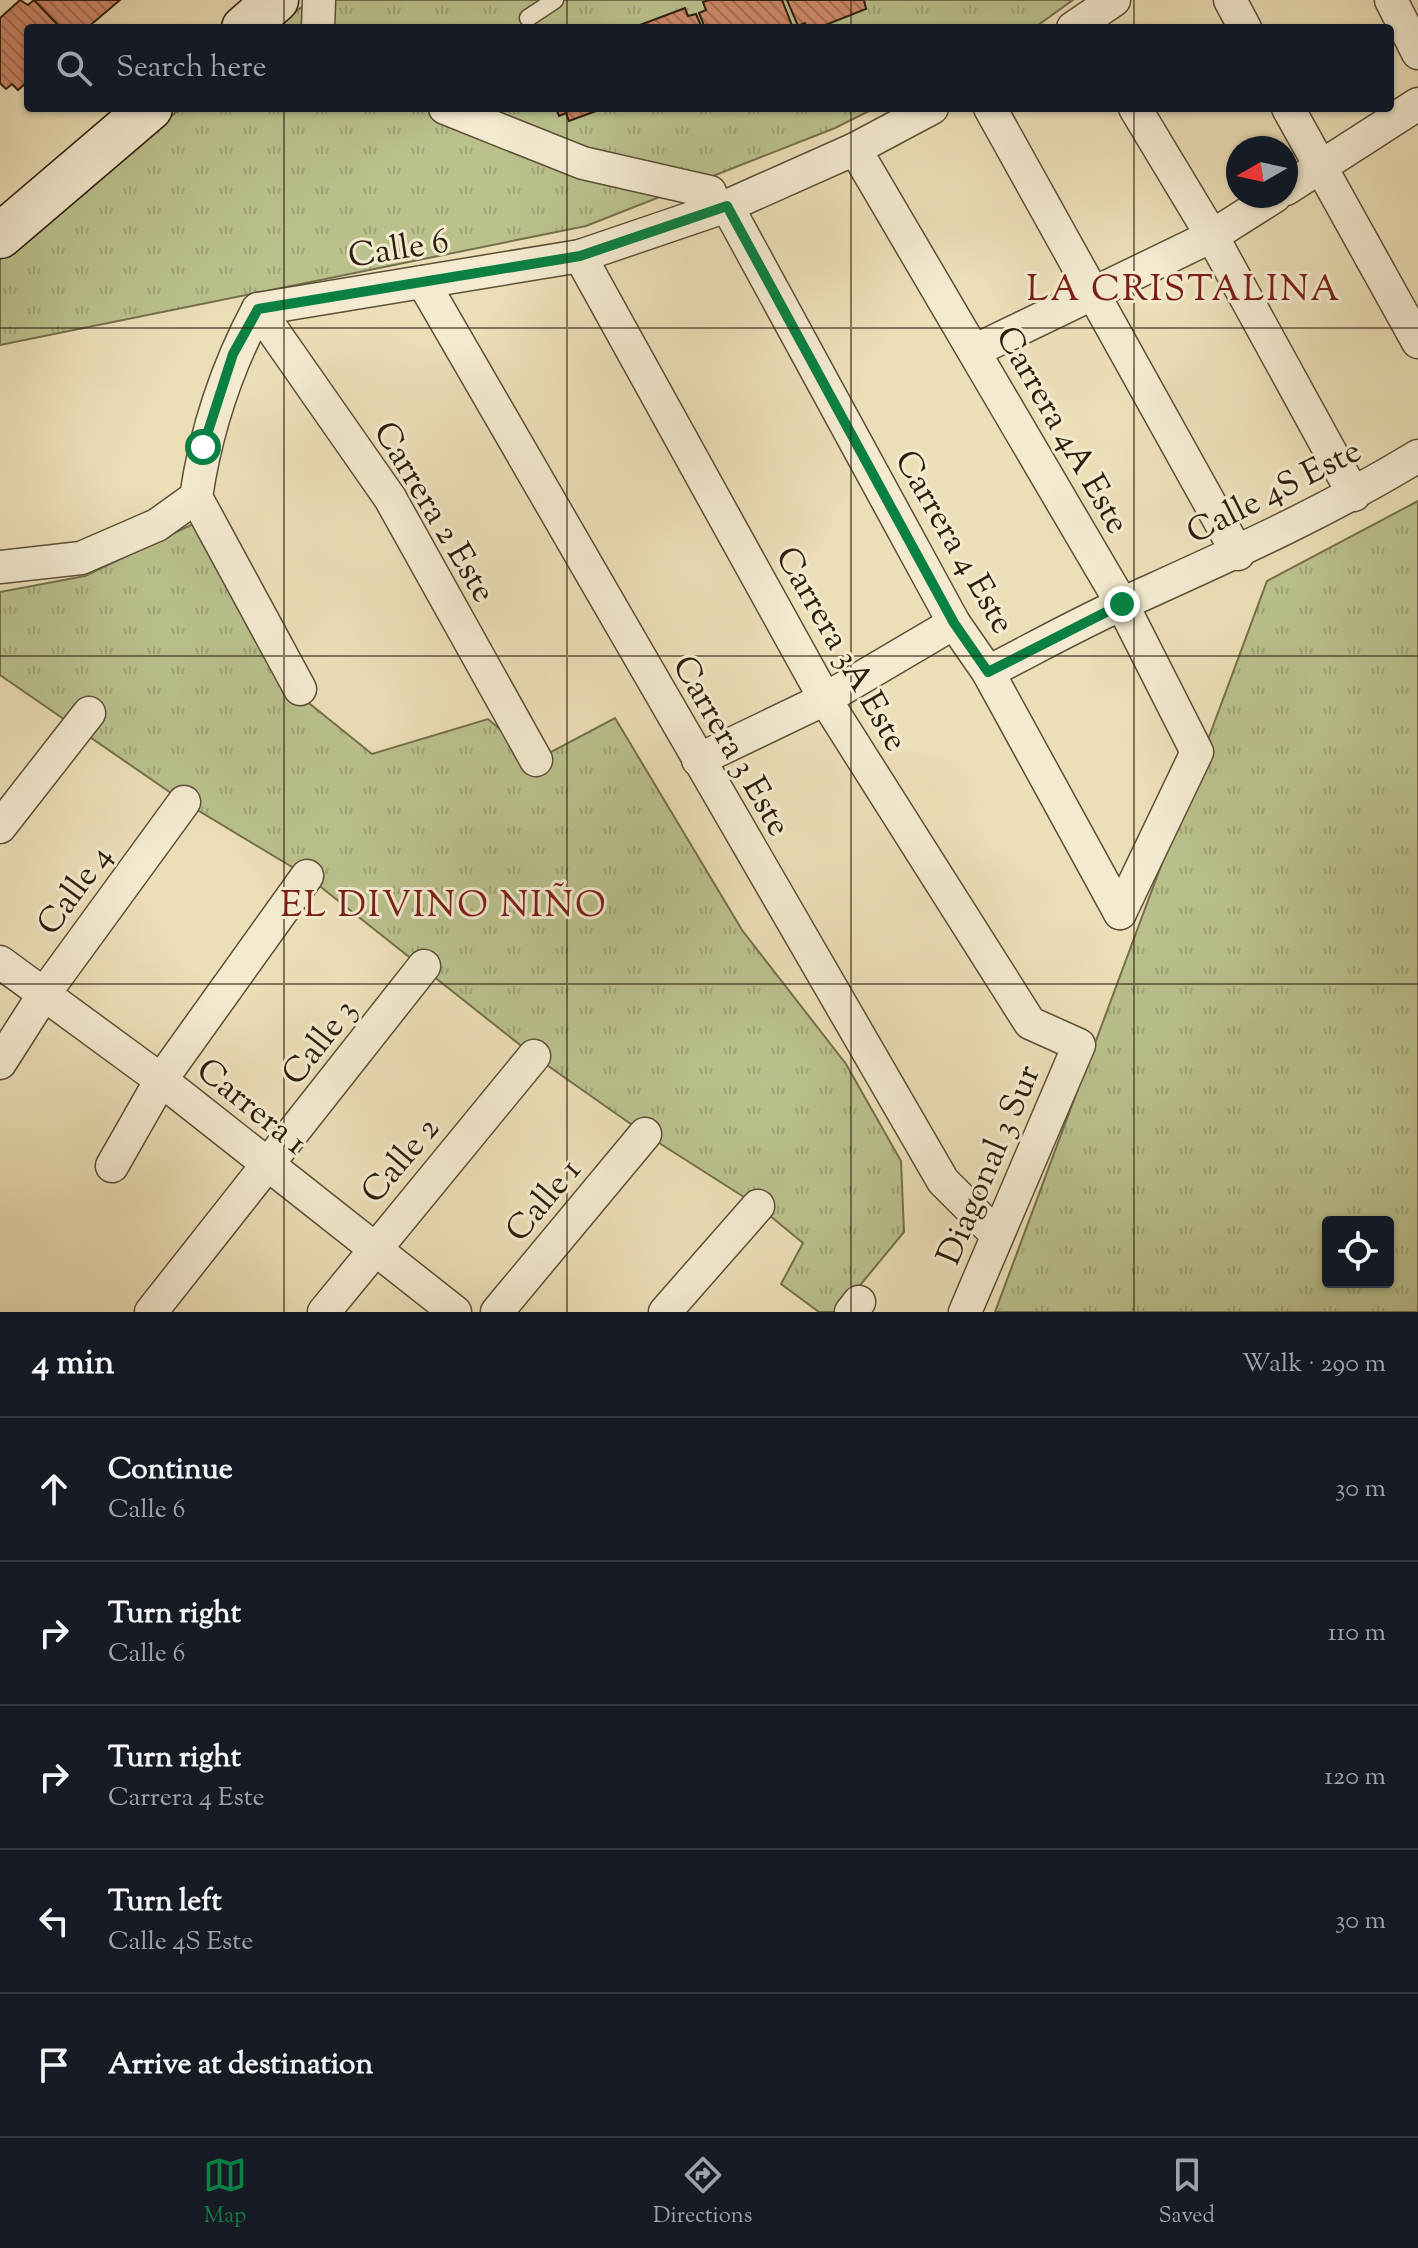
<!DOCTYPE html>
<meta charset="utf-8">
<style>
:root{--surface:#171b24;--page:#20242c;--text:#f1f3f6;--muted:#9ea1a6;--line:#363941;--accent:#0b8043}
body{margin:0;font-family:"Sorts Mill Goudy",serif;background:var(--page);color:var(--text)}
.controls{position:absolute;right:24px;bottom:24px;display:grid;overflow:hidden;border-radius:8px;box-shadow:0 2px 6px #0004}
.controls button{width:72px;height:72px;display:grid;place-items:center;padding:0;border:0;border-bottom:2px solid var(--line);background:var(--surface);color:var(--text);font:40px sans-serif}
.compass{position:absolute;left:1226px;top:136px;width:72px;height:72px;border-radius:50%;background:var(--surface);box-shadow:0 2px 6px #0004;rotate:261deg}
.stop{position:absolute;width:24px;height:24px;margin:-18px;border:6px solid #0b8043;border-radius:50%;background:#fff}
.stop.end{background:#0b8043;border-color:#fff;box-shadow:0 2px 8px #0008}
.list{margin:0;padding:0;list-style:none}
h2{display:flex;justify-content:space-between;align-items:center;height:104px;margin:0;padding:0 32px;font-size:34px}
h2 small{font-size:26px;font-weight:400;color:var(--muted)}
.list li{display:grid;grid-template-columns:52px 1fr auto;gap:24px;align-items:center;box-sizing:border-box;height:144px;padding:0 32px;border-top:2px solid var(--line)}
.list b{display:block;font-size:30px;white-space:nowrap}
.list p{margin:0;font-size:26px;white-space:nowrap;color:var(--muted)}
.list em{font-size:26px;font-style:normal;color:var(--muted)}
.icon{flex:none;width:44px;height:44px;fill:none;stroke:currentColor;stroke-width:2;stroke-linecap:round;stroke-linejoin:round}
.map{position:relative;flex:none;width:1418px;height:1312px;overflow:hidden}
.search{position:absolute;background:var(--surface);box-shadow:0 2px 6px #0004;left:24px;right:24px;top:24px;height:88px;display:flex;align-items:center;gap:20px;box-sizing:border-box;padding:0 28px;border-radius:8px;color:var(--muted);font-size:30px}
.sheet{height:824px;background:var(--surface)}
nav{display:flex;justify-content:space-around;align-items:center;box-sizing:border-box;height:112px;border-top:2px solid var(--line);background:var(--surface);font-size:22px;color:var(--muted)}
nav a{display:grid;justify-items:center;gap:4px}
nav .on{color:var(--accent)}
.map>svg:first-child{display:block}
</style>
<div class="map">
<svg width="1418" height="1312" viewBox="0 0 1418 1312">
<defs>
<pattern id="grass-tufts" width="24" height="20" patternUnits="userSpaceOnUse" patternTransform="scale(2)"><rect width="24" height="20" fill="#bac18d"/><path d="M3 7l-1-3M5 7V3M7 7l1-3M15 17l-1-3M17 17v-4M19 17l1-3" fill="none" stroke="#a0a578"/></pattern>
<pattern id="building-back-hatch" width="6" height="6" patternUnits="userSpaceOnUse" patternTransform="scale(2)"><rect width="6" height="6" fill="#cf896a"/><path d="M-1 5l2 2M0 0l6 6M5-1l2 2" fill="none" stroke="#a86f56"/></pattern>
</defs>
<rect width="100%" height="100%" fill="#ecdeb7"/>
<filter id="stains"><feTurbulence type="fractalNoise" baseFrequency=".0025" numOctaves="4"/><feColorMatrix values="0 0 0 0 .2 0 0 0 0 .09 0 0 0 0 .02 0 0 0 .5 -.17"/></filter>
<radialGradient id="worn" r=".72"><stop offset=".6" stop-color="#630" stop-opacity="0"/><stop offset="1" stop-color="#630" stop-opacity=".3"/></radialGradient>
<g fill="url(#grass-tufts)" stroke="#74704c" stroke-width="2" fill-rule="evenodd">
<path d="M310,0H1073L1034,28H276Z"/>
<path d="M181,108H875L835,128L586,226L0,345V259Z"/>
<path d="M1418,501V1312H995L1267,581ZM1328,1222H1388V1282H1328Z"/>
<path d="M195,523L294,691L372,754L488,719L536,760L615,718L742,930L846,1064L901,1161L904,1232L838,1312H819L781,1284L803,1243L758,1206L645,1134L534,1056L307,876L184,802L0,675V592L85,576Z"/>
</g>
<g fill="url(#building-back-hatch)" stroke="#2d1f0c" stroke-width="2">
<path d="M20,0L28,5L34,0L61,28H28V81L18,90L12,84L6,89L0,83V18Z"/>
<path d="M34,0H120L87,28H61Z"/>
<path d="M709,0H782L793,28H705L699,13L706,10L703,2Z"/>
<path d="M787,0H864L866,9L818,28H807L805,23L798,26Z"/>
<path d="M685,8L688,16L696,14L702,28H632Z"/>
<path d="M556,108H604L569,121L566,113L559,116Z"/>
</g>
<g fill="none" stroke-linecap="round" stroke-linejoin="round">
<defs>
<path id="lane" d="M528,18L555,0"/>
<g id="street">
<path d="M1230,0L1245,28"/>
<path d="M1391,0L1418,53"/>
<path d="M318,28L319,0"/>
<path d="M1073,28L1114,0"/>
<path d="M445,108L583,163L710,192"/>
<path d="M990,108L1238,554"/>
<path d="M1135,108L1212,236L1354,495"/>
<path d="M1288,108L1418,342"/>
<path d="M855,149L1122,604L1197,752L1120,913"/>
<path d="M1286,189L1418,104"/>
<path d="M727,206L954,623L988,672L1120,913"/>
<path d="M580,256L825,699L1030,1023L1079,1045L965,1312"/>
<path d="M423,282L943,1181L996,1234"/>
<path d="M258,309L390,498L536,760"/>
<path d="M974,351L1212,236L1275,196"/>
<path d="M196,497L300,689"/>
<path d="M0,567L81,558L157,525L196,497C206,430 226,369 258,309L580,256L727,206L855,149L932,108"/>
<path d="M988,672C1033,649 1078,624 1124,603C1225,557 1323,514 1418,456"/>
<path d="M698,760L825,699L954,623"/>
<path d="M0,827L89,713"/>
<path d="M0,962L161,1080L455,1312"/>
<path d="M0,1063L44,994L184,802"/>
<path d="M112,1166L161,1080L307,876"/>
<path d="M151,1312L424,966"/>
<path d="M324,1312L534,1056"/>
<path d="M497,1312L645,1134"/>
<path d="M665,1312L758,1206"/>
<path d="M851,1312L859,1302"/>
</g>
<g id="secondary">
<path d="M244,28L276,0"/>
<path d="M0,236L150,108"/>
</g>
</defs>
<use href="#lane" stroke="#5d4f37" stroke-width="19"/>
<use href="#street" stroke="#5d4f37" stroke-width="35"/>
<use href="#secondary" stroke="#2d1f0c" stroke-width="47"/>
<use href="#lane" stroke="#f3ead0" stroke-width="16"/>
<use href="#street" stroke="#f3ead0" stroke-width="32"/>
<use href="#secondary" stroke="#f3ead0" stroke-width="44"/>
</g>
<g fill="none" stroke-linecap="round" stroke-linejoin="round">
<path stroke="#0b8043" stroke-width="10" d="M203,447L233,354L258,309L580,256L727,206L954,623L988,672L1122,604"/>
</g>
<path fill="none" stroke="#2d1f0c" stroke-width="2" stroke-opacity="0.55" d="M284,0V28M567,0V28M851,0V28M1134,0V28M284,108V1312M567,108V1312M851,108V1312M1134,108V1312M0,328H1418M0,656H1418M0,984H1418"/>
<g text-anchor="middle" stroke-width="6" stroke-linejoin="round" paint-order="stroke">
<g font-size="34" fill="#2d1f0c" stroke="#f3ead0">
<text transform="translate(398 247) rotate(-9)" y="12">Calle 6</text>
<text transform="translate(1064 429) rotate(60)" y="12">Carrera 4A Este</text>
<text transform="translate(1273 490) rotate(-27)" y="12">Calle 4S Este</text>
<text transform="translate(436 511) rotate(59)" y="12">Carrera 2 Este</text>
<text transform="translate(956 541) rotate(60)" y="12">Carrera 4 Este</text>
<text transform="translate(843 648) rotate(60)" y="12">Carrera 3A Este</text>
<text transform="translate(733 745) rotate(60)" y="12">Carrera 3 Este</text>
<text transform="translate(73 889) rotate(-54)" y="12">Calle 4</text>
<text transform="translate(318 1041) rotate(-52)" y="12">Calle 3</text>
<text transform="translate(253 1105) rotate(39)" y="12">Carrera 1</text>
<text transform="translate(399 1159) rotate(-50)" y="12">Calle 2</text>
<text transform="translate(987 1164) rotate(-67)" y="12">Diagonal 3 Sur</text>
<text transform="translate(542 1199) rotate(-50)" y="12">Calle 1</text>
</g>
<g font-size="36" letter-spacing="2" fill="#7a1f14" stroke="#f3ead0">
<text x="1184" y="300">LA CRISTALINA</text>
<text x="444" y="916">EL DIVINO NIÑO</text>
</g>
</g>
<rect width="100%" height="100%" filter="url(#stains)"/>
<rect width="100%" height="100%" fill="url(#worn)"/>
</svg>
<div class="controls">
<button><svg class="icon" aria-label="locate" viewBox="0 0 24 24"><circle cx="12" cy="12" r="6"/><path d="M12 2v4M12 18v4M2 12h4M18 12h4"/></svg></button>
</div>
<svg class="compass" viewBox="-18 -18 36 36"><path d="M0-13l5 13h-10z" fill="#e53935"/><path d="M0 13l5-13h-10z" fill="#9ea1a6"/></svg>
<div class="stop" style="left:203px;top:447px"></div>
<div class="stop end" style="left:1122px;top:604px"></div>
<div class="search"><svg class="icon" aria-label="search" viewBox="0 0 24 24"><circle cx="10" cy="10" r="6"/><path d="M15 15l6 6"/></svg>Search here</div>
</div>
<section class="sheet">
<h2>4 min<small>Walk · 290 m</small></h2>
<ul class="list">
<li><svg class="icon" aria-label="ahead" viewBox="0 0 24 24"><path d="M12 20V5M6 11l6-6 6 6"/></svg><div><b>Continue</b><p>Calle 6</p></div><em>30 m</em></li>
<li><svg class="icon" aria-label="right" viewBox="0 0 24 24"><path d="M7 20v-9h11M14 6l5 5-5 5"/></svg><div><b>Turn right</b><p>Calle 6</p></div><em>110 m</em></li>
<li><svg class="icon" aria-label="right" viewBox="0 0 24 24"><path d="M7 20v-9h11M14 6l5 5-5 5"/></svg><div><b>Turn right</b><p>Carrera 4 Este</p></div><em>120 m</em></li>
<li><svg class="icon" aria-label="left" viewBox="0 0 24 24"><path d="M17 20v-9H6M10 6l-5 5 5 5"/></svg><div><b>Turn left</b><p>Calle 4S Este</p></div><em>30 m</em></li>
<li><svg class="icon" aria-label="arrive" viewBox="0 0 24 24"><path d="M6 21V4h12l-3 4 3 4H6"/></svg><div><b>Arrive at destination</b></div></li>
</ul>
</section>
<nav>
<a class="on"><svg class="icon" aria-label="map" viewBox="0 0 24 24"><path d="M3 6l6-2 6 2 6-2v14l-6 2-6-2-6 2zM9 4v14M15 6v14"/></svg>Map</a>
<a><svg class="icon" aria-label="directions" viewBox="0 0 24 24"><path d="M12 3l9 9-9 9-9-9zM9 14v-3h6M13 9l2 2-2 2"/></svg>Directions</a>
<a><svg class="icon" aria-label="saved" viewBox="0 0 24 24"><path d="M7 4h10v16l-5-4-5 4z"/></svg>Saved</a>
</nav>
